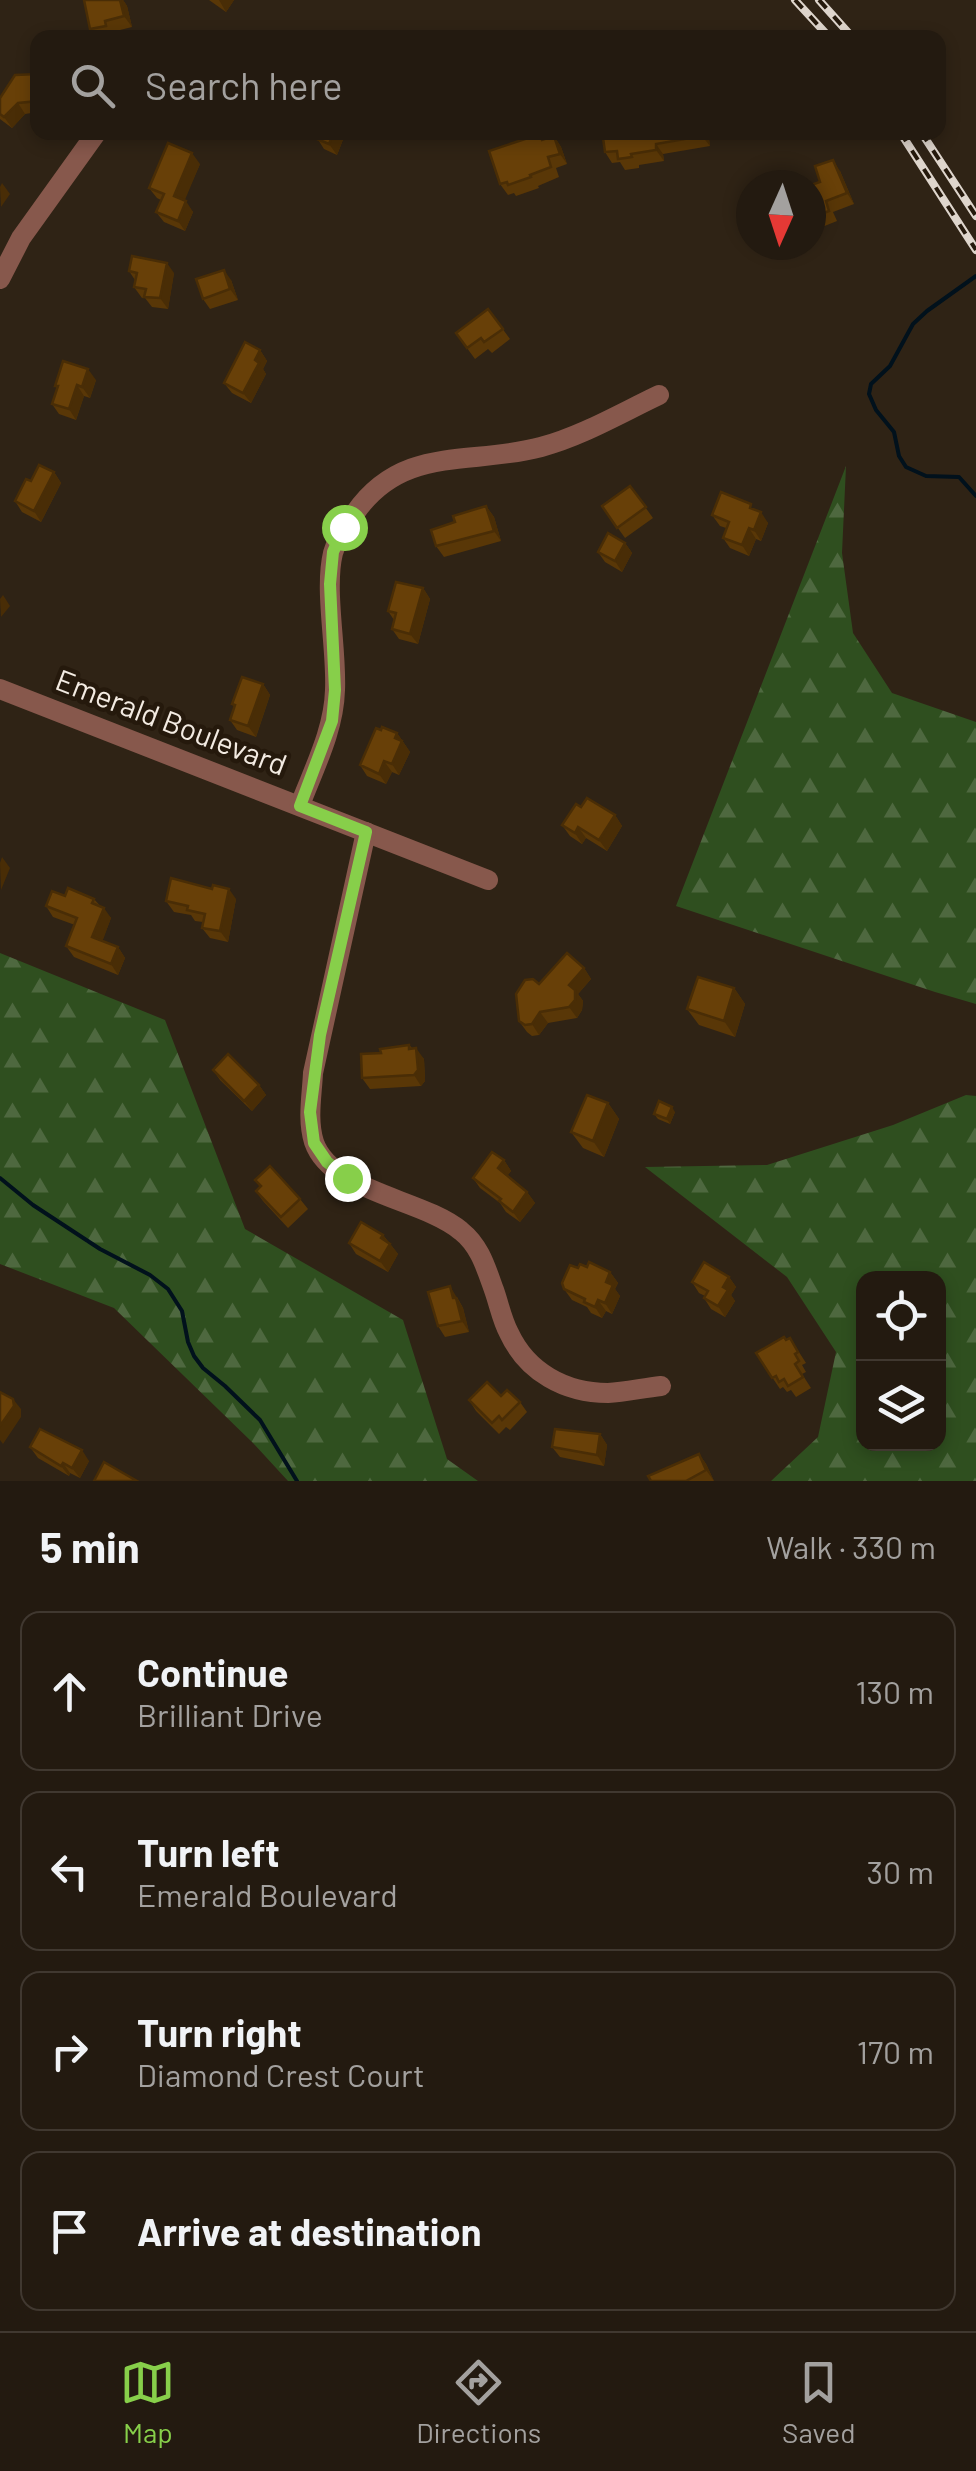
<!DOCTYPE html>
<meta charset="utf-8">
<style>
:root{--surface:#231a10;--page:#2b2319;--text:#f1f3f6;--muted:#a3a19f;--line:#403830;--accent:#87cf4a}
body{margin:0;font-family:Barlow,sans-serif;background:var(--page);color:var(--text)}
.controls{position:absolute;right:30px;bottom:30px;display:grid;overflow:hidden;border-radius:20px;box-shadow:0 5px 15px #0003}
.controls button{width:90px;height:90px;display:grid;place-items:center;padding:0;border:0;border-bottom:2px solid var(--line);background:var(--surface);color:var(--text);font:50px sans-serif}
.compass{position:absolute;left:736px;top:170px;width:90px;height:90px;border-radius:50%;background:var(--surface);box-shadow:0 5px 15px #0003;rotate:183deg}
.stop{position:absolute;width:30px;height:30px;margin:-22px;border:8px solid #87cf4a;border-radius:50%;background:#fff}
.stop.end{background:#87cf4a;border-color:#fff;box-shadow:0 2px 10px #0008}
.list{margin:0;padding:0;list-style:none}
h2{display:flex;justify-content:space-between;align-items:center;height:130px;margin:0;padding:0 40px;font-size:42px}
h2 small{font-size:32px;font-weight:400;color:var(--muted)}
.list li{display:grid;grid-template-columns:65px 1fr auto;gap:30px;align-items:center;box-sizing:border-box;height:160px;margin:0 20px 20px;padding:0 20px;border:2px solid var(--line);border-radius:20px}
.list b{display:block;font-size:38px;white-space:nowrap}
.list p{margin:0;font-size:32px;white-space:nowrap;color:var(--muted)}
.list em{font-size:32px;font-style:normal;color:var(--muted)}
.icon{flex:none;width:55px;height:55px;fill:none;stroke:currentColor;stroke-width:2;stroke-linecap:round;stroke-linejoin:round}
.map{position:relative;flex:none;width:976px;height:1481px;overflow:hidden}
.search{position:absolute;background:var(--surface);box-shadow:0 5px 15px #0003;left:30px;right:30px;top:30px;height:110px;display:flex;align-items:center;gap:25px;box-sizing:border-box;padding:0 35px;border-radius:20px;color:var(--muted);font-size:38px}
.sheet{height:850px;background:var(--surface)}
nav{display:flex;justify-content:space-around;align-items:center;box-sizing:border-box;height:140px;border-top:2px solid var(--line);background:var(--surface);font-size:28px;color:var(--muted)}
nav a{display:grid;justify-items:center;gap:5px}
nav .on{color:var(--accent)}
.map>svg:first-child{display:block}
</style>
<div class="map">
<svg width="976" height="1481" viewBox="0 0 976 1481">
<defs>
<pattern id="forest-firs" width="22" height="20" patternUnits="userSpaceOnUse" patternTransform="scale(2.5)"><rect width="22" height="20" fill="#2f4f1f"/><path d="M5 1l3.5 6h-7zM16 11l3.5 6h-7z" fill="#4e683f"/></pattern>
</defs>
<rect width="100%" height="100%" fill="#2f2315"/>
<g fill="url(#forest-firs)" fill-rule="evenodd">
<path d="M846,466L842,553L853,633L892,693L976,722V1004L935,992L676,906Z"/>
<path d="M0,953L165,1020L245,1229L403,1320L447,1459L478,1481H288L253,1443L114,1308L0,1264Z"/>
<path d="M966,1095L976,1096V1481H771L818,1437L836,1352L787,1277L645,1167L767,1165L893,1125ZM938,1278V1444H864V1278Z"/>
</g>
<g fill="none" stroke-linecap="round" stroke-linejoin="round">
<g stroke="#01111c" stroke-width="4">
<path d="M976,276L927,311L913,324L890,366L871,384L869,394L876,410L894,432L899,456L906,467L926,476L959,477L976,496"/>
<path d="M0,1178L33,1205L100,1249L150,1275L168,1289L182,1311L188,1342L194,1356L203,1368L225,1386L260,1420L297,1481"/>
</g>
<g stroke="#87584c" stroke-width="20">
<path d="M0,279L21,238L97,132"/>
<path d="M0,689L488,880"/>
<path d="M300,805C314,768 334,730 335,690C337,649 324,590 333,553C337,539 346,525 355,513C403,444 471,466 541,447C582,436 621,413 659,395"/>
<path d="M366,832L313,1073C312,1095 307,1120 314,1142C331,1192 423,1199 461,1231C480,1246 486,1268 494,1290C499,1304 502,1320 509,1333C527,1372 565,1393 608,1393C625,1392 643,1388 661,1386"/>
</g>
<defs>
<g id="rail">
<path d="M795,0L830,38"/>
<path d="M819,0L853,38"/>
<path d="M900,132L976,250"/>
<path d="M921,132L976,216"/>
</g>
</defs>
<use href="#rail" stroke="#ded5cc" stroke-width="8"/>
<use href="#rail" stroke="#25190c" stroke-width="4" stroke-dasharray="11" stroke-linecap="butt"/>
</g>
<g fill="#593707">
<path d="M84,0H123L127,6L132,27L112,32L113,37L96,38L90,29Z"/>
<path d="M209,0H234L226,12Z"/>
<path d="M38,74V112L25,114L12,128L0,119V98Z"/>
<path d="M304,132H346L337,155L324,149L317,138Z"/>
<path d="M708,132L710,146L663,154L664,161L639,165V168L625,170L620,162L612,163L605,152Z"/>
<path d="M554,136L561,147L567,164L556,168L559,177L538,186L539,188L516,196L514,193L508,195L500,184L543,139Z"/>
<path d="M200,164L184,200L193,212L185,231L164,222L156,212L161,200L157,198L149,188Z"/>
<path d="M840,171L854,204L833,212L837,221L817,229L818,234L811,237V185Z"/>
<path d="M129,271L174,273L168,309L152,307L145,298H142L134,287L135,280Z"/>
<path d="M231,280L238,300L210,309L203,299Z"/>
<path d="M488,309L510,339L492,353L488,349L475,359L456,333Z"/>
<path d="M260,350L267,361L263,369L266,374L251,403L232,393L224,383Z"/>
<path d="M96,380L90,398L84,396L76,420L59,414L52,404L57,389L55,386Z"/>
<path d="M54,472L61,483L41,522L22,512L15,501L31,481Z"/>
<path d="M630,486L653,518L625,538L602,506Z"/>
<path d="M486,506L494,517L501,541L444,557L436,546L455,522Z"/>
<path d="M755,510L768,523L761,541L756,539L749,556L730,548L723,538L726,528L720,526L712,515Z"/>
<path d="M625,543L632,553L622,572L605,562L598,552Z"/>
<path d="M423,588L430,599L418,644L399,639L392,629L394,620L388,611Z"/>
<path d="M263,684L270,695L256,737L237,730L230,720L234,707L232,704Z"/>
<path d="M397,733L410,752L399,775L392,772L386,784L367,776L360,765Z"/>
<path d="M581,807L615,815L622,826L607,851L586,838L582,844L570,836L562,825Z"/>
<path d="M65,896L94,899L111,918L102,941L118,947L125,958L118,975L74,957L66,946L75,925L53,917L46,906Z"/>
<path d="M236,899L228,942L210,938L202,928L203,922L195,921L191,915L174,912L166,901Z"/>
<path d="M584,968L591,979L578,994L583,1001L582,1010L577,1018L548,1023L539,1035L532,1036L527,1032L519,1021L539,984Z"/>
<path d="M734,988L745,1004L735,1037L699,1025L687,1009Z"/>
<path d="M409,1045L424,1059L425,1081L421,1086L370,1089L362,1078L381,1053Z"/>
<path d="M213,1070L259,1085L266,1095L252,1111L220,1080Z"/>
<path d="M608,1103L619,1119L604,1157L583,1148L571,1132Z"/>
<path d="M675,1112L670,1124L658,1119L654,1114Z"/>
<path d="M504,1160L511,1171L507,1176L527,1192L535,1203L520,1222L506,1212L500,1203L480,1188L473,1178Z"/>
<path d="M255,1180L300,1199L308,1209L288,1228L263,1201L256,1191L260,1187Z"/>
<path d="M383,1235L398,1254L388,1272L356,1254L349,1243Z"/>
<path d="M587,1267L610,1272L618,1283L615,1289L620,1296L612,1314L606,1311L602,1318L591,1313L587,1307L572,1300L564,1289L578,1268Z"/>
<path d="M729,1277L736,1287L731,1295L735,1301L725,1317L711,1309L704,1298L705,1296L699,1293L692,1282Z"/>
<path d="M457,1297L463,1308L469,1332L445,1337L438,1326Z"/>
<path d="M790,1338L806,1363L802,1365L806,1372L802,1374L811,1388L796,1397L791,1390L787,1392L783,1387L780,1389L756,1353Z"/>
<path d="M501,1396L520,1402L527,1412L510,1430L506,1427L499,1434L476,1411L469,1400Z"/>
<path d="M600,1434L607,1445L604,1466L560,1457L552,1447Z"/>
<path d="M30,1447L89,1461L80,1478L70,1473L69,1476L38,1458Z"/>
<path d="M699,1454L706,1464L714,1481H651Z"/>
</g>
<g fill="#492d06">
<path d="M120,0H123L127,6L132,27L124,16Z"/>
<path d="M219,0H234L226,12Z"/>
<path d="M18,103L25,114L12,128L4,117Z"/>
<path d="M334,132H346L337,155L329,144Z"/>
<path d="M702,132H708L710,146L702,136Z"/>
<path d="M554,136L561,147L567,164L560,154Z"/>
<path d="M656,144L663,154L664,161L656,150Z"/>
<path d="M192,153L200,164L182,207L174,196Z"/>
<path d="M833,160L840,171L854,204L847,193Z"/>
<path d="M2,183L10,194L1,207L0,187Z"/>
<path d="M186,201L193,212L185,231L178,221Z"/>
<path d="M167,263L174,273L168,309L160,298Z"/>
<path d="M224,270L231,280L238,300L230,289Z"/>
<path d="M260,350L267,361L263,369L266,374L251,403L243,393Z"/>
<path d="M88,369L96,380L90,398L82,387Z"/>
<path d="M77,385L84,396L76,420L69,409Z"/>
<path d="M54,472L61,483L41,522L34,511Z"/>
<path d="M486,506L494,517L501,541L494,531Z"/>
<path d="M761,512L768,523L761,541L754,530Z"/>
<path d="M749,528L756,539L749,556L742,545Z"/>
<path d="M625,543L632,553L622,572L615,561Z"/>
<path d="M423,588L430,599L418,644L410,634Z"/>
<path d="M3,595L10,606L1,617L0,599Z"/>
<path d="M263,684L270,695L256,737L248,726Z"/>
<path d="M397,733L410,752L399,775L392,764Z"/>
<path d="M384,761L392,772L386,784L379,774Z"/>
<path d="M615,815L622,826L607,851L599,840Z"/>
<path d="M578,827L586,838L582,844L575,833Z"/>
<path d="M2,857L10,868L1,890L0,863Z"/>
<path d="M229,889L236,899L228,942L220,931Z"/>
<path d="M104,908L111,918L100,948L92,937Z"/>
<path d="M118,947L125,958L118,975L111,964Z"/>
<path d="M584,968L591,979L578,994L583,1001L582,1010L577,1018L569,1007V985Z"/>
<path d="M734,988L745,1004L735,1037L724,1021Z"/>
<path d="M540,1012L548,1023L539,1035L532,1024Z"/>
<path d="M416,1048L424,1059L425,1081L421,1086L414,1075Z"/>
<path d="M259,1085L266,1095L252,1111L244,1101Z"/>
<path d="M608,1103L619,1119L604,1157L593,1141Z"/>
<path d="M672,1107L675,1112L670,1124L667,1119Z"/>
<path d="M504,1160L511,1171L505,1179L498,1168Z"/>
<path d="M527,1192L535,1203L520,1222L513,1212Z"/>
<path d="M383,1235L398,1254L388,1272L380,1261L381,1238Z"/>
<path d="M610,1272L618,1283L615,1289L620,1296L612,1314L605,1303L606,1282Z"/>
<path d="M729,1277L736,1287L731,1295L735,1301L725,1317L718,1306L723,1287Z"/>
<path d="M450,1286L463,1308L469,1332L462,1321Z"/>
<path d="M598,1300L606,1311L602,1318L595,1307Z"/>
<path d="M13,1399L21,1409V1417L3,1444L0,1440V1426Z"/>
<path d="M600,1434L607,1445L604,1466L597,1455Z"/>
<path d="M82,1450L89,1461L80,1478L72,1468Z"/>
<path d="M699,1454L706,1464L714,1481L706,1470Z"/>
<path d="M63,1463L70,1473L69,1476L61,1466Z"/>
</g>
<g fill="#684008" stroke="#492d06" stroke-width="2.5">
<path d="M84,0H120L124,16L105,21L106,26L90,29Z"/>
<path d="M38,74V101L18,103L4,117L0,114V98L15,75Z"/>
<path d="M319,132H334L329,144L317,139Z"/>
<path d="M636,132H702V136L656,144V150L631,154L632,157L618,159L617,151L605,152L603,138Z"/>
<path d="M540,134L542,140L554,136L560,154L548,157L551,167L530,175L531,177L508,185L507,182L500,184L489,151Z"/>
<path d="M168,143L192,153L174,196L186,201L178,221L156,212L164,194L149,188Z"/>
<path d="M833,160L847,193L826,201L829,211L811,218V185L820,182L815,166Z"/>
<path d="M132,256L167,263L160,298L144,297L146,289L134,287L137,273L129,271Z"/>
<path d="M224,270L230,289L203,299L196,279Z"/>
<path d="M488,309L503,329L484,342L481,338L467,348L456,333Z"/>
<path d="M245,342L260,350L255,360L259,363L243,393L224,383Z"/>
<path d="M63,361L88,369L82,387L77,385L69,409L52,404L58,386H55Z"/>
<path d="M39,465L54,472L34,511L15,501L26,479L31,481Z"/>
<path d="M630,486L646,507L617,528L602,506Z"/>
<path d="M721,492L751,504L750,508L761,512L754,530L749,528L742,545L723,538L729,522L712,515Z"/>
<path d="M486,506L494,531L436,546L431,530L455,522L453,516Z"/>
<path d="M608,533L625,543L615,561L598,552Z"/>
<path d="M396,582L423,588L410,634L392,629L396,613L388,611Z"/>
<path d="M242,677L263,684L248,726L230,720L235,705L232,704Z"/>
<path d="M382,727L397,733L395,738L402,741L392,764L384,761L379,774L360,765L376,728L381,730Z"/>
<path d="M587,798L615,815L599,840L578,827L575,833L562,825L576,804L581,807Z"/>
<path d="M171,878L212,889L213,885L229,889L220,931L202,928L205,914L187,910L188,906L166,901Z"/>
<path d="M68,888L94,899L92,903L104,908L92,937L118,947L111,964L66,946L77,918L46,906L52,891L65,896Z"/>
<path d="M567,953L584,968L569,985L575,990V1000L569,1007L540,1012L532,1024L525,1025L519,1021L516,994L525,980L533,979L539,984Z"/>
<path d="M698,977L734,988L724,1021L687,1009Z"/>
<path d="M409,1045V1049L416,1048L418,1070L414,1075L362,1078L361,1054L381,1053L380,1049Z"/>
<path d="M228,1054L259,1085L244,1101L213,1070Z"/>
<path d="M587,1095L608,1103L593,1141L571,1132Z"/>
<path d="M659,1101L672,1107L667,1119L654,1114Z"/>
<path d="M492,1152L504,1160L498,1168L527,1192L513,1212L499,1201L501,1199L473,1178Z"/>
<path d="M270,1166L300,1199L281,1217L256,1191L261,1186L255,1180Z"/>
<path d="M361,1222L383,1235L381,1238L390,1244L380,1261L349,1243Z"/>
<path d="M589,1262L610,1272L606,1282L613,1285L605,1303L598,1300L595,1307L584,1302L585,1299L564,1289L562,1283L570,1265L578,1268L580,1264L587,1267Z"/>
<path d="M704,1262L729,1277L723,1287L728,1290L718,1306L704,1298L708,1291L692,1282Z"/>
<path d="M450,1286L453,1298H456L462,1321L438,1326L428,1292Z"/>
<path d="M784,1337L786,1340L790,1338L798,1352L795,1354L799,1361L795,1364L803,1377L788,1386L784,1379L779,1382L776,1376L772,1378L756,1353Z"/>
<path d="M487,1382L501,1396L507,1390L520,1402L502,1420L499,1416L492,1423L469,1400Z"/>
<path d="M0,1392L13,1399L14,1406L0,1426Z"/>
<path d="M40,1429L82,1450L72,1468L63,1463L61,1466L30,1447Z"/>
<path d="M555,1429L600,1434L597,1455L552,1447Z"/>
<path d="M699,1454L706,1470L686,1481H651L648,1476Z"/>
<path d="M104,1462L137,1481H94Z"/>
</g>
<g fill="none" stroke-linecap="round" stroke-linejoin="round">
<path stroke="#87cf4a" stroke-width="12" d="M344,527L333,552L330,584L335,690L332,721L300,806L366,832L320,1035L310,1112L314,1143L327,1162L347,1178"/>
</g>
<g text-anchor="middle" stroke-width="9" stroke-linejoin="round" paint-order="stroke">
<g font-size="30" fill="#f3ebe2" stroke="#25190c">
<text transform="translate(171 723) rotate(21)" y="10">Emerald Boulevard</text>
</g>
</g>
</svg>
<div class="controls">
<button><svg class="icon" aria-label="locate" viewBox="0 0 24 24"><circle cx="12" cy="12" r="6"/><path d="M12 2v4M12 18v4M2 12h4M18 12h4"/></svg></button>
<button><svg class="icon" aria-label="layers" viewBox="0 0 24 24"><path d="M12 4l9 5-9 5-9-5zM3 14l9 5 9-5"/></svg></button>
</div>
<svg class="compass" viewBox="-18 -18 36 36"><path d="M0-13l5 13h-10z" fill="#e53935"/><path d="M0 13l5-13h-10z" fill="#a3a19f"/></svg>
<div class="stop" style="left:344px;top:527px"></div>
<div class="stop end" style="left:347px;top:1178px"></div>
<div class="search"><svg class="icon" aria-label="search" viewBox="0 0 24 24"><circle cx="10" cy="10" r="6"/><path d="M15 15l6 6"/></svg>Search here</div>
</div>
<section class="sheet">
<h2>5 min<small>Walk · 330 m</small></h2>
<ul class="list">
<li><svg class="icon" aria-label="ahead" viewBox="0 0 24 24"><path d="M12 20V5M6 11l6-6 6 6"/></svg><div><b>Continue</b><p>Brilliant Drive</p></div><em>130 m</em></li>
<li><svg class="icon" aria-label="left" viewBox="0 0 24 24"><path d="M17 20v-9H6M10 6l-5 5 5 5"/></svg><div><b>Turn left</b><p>Emerald Boulevard</p></div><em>30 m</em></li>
<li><svg class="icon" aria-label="right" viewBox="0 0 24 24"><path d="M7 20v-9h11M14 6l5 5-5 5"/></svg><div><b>Turn right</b><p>Diamond Crest Court</p></div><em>170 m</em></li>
<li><svg class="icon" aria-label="arrive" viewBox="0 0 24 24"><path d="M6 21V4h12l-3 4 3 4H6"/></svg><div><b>Arrive at destination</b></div></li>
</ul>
</section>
<nav>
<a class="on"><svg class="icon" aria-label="map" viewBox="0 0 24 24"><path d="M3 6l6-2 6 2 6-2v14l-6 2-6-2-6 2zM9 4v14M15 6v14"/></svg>Map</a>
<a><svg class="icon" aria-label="directions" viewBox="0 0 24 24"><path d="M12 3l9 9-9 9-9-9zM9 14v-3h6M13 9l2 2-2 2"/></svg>Directions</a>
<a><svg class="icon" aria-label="saved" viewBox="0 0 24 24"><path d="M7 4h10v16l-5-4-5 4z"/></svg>Saved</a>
</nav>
